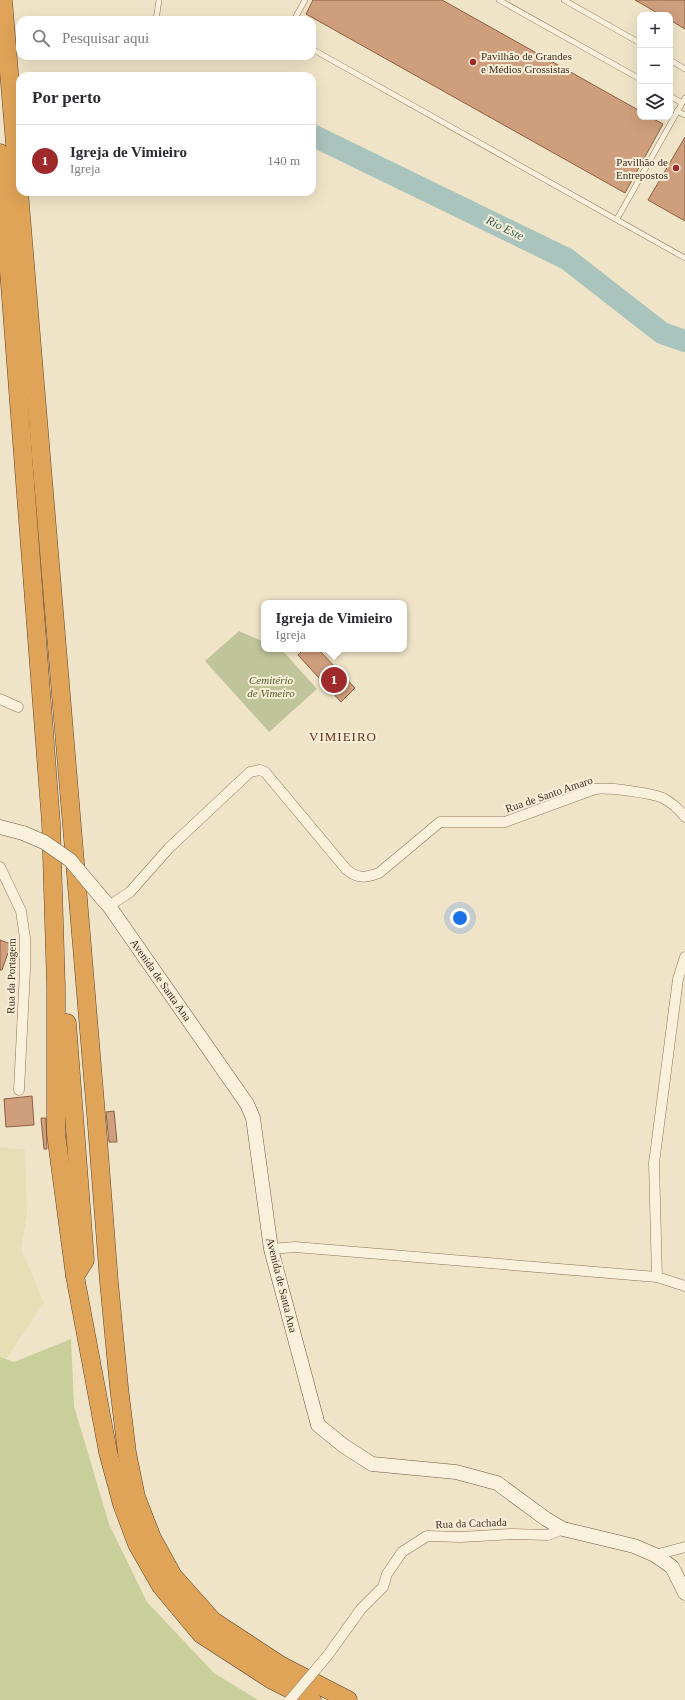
<!DOCTYPE html>
<html lang="pt">
<meta charset="utf-8">
<style>
:root{--surface:#fff;--page:#f7f7f7;--text:#2b2b33;--muted:#7c7c81;--line:#e1e1e2;--accent:#9e2a2b}
body{margin:0;font-family:Georgia,serif;background:var(--page);color:var(--text)}
.controls{position:absolute;right:12px;top:12px;display:grid;overflow:hidden;border-radius:8px;box-shadow:0 4px 16px #0002}
.controls button{width:36px;height:36px;display:grid;place-items:center;padding:0;border:0;border-bottom:1px solid var(--line);background:var(--surface);color:var(--text);font:20px sans-serif}
.you{position:absolute;left:460px;top:918px;width:14px;height:14px;margin:-10px;border:3px solid #fff;border-radius:50%;background:#1a73e8;box-shadow:0 0 0 6px #1a73e833}
.badge{display:grid;place-items:center;width:26px;height:26px;border-radius:50%;background:var(--accent);color:#fff;font-size:13px;font-weight:700}
.pin{position:absolute;translate:-50% -50%;border:2px solid #fff;box-shadow:0 1px 4px #0006}
.popup{position:absolute;left:261px;top:600px;width:146px;height:52px;box-sizing:border-box;display:grid;place-content:center;border-radius:8px;background:var(--surface);filter:drop-shadow(0 1px 3px #0005);font-size:13px;white-space:nowrap;color:var(--muted)}
.popup b{font-size:15px;color:var(--text)}
.popup::after{content:'';position:absolute;left:50%;top:100%;margin-left:-8px;border:8px solid transparent;border-top-color:var(--surface)}
.list{margin:0;padding:0;list-style:none}
h2{display:flex;justify-content:space-between;align-items:center;height:52px;margin:0;padding:0 16px;font-size:17px}
h2 small{font-size:13px;font-weight:400;color:var(--muted)}
.list li{display:grid;grid-template-columns:26px 1fr auto;gap:12px;align-items:center;box-sizing:border-box;height:72px;padding:0 16px;border-top:1px solid var(--line)}
.list b{display:block;font-size:15px;white-space:nowrap}
.list p{margin:0;font-size:13px;white-space:nowrap;color:var(--muted)}
.list em{font-size:13px;font-style:normal;color:var(--muted)}
.icon{flex:none;width:22px;height:22px;fill:none;stroke:currentColor;stroke-width:2;stroke-linecap:round;stroke-linejoin:round}
.map{position:relative;flex:none;width:685px;height:1700px;overflow:hidden}
.search{position:absolute;background:var(--surface);box-shadow:0 4px 16px #0002;left:16px;top:16px;width:300px;height:44px;display:flex;align-items:center;gap:10px;box-sizing:border-box;padding:0 14px;border-radius:12px;color:var(--muted);font-size:15px}
.panel{position:absolute;background:var(--surface);box-shadow:0 4px 16px #0002;left:16px;top:72px;width:300px;height:124px;border-radius:12px}
.map>svg:first-child{display:block}
</style>
<div class="map">
<svg width="685" height="1700" viewBox="0 0 685 1700">
<rect width="100%" height="100%" fill="#f0e4c8"/>
<path fill="#e6deb5" d="M0,1147L25,1150L27,1214L21,1249L44,1303L6,1359L0,1357Z"/>
<path fill="#c9cf9b" d="M71,1339L74,1406L109,1524L147,1602L214,1673L258,1700H0V1357L14,1362Z"/>
<path fill="#bfc49a" d="M239,631L264,642V649L282,650L317,689L269,732L205,661Z"/>
<g fill="none" stroke-linecap="round" stroke-linejoin="round">
<path stroke="#a9c4bc" stroke-width="22" d="M312,135L567,259L662,333L685,341"/>
</g>
<g fill="#cf9f7d" stroke="#8d5f41">
<path d="M313,0H442L640,111V117H650L663,124L625,193L306,14Z"/>
<path d="M635,0H685V29L670,20V15H661Z"/>
<path d="M685,137V221L648,200Z"/>
<path d="M304,649H318L355,688L341,702L298,655Z"/>
<path d="M0,940L11,944L2,970H0Z"/>
<path d="M32,1096L34,1125L6,1127L4,1099Z"/>
<path d="M114,1111L117,1142H109L106,1112Z"/>
<path d="M41,1118H46L47,1149H44Z"/>
</g>
<g fill="none" stroke-linecap="round" stroke-linejoin="round">
<defs>
<g id="lane">
<path d="M499,0L640,79"/>
<path d="M564,0L640,43"/>
<path d="M156,20L159,0"/>
<path d="M294,20L305,0"/>
<path d="M312,49L685,258"/>
<path d="M670,60L685,69"/>
<path d="M670,96L682,103"/>
<path d="M677,111L685,115"/>
<path d="M617,219L685,98"/>
</g>
<g id="street">
<path d="M0,699L18,707"/>
<path d="M0,867L21,911L25,938V970L19,1090"/>
<path d="M109,906L130,892L169,848L250,772L260,770L265,772L346,869C357,879 365,878 379,873L440,822H505L595,789C608,787 651,793 663,798C672,803 679,809 685,817"/>
<path d="M271,1249L295,1247L657,1277L685,1286"/>
<path d="M657,1277L654,1163L678,979L685,957"/>
<path d="M655,1555L685,1547"/>
<path d="M328,1655L361,1609L383,1587L387,1574L402,1552L427,1536L461,1537L512,1534L548,1535L563,1529"/>
</g>
<g id="secondary">
<path d="M0,827L23,833"/>
<path d="M101,897L109,906L247,1104L253,1118L271,1249L318,1425L344,1446L372,1464L456,1472L497,1483L546,1519L563,1529L634,1546L655,1555L672,1567L685,1593"/>
</g>
<g id="highway">
<path d="M3,0L97,1126L109,1282L119,1387L127,1453L136,1497L152,1538L173,1576L213,1621L280,1665L348,1700"/>
<path d="M0,153L51,823L56,987V1134L75,1276L108,1452L122,1504L137,1544L161,1586L201,1634L272,1680L312,1700"/>
<path d="M67,1023L85,1260L75,1276"/>
</g>
</defs>
<use href="#lane" stroke="#8d765c" stroke-width="6"/>
<use href="#street" stroke="#8d765c" stroke-width="11"/>
<use href="#secondary" stroke="#6f573f" stroke-width="15"/>
<use href="#highway" stroke="#5b4430" stroke-width="19"/>
<use href="#lane" stroke="#faf1dc" stroke-width="5"/>
<use href="#street" stroke="#faf1dc" stroke-width="10"/>
<use href="#secondary" stroke="#faf1dc" stroke-width="14"/>
<use href="#highway" stroke="#e0a458" stroke-width="18"/>
<defs>
<path id="street-bridge" d="M290,1700L328,1655"/>
<path id="secondary-bridge" d="M23,833L44,842L70,860L101,897"/>
</defs>
<use href="#street-bridge" stroke="#8d765c" stroke-width="11" stroke-linecap="butt"/>
<use href="#secondary-bridge" stroke="#6f573f" stroke-width="15" stroke-linecap="butt"/>
<use href="#street-bridge" stroke="#faf1dc" stroke-width="10"/>
<use href="#secondary-bridge" stroke="#faf1dc" stroke-width="14"/>
</g>
<g fill="#9e2a2b" stroke="#f7eed8" stroke-width="1.5">
<circle cx="473" cy="62" r="4"/>
<circle cx="676" cy="168" r="4"/>
</g>
<g text-anchor="middle" stroke-width="4" stroke-linejoin="round" paint-order="stroke">
<g font-size="11" fill="#3d2e20" stroke="#f7eed8" text-anchor="start">
<text x="481" y="60">Pavilhão de Grandes<tspan x="481" dy="13">e Médios Grossistas</tspan></text>
<text x="668" y="166" text-anchor="end">Pavilhão de<tspan x="668" dy="13">Entrepostos</tspan></text>
</g>
<g font-size="11" font-style="italic" fill="#4d5a26" stroke="#f7eed8">
<text x="271" y="684">Cemitério<tspan x="271" dy="13">de Vimeiro</tspan></text>
</g>
<g font-size="11" fill="#3d2e20" stroke="#f7eed8">
<text transform="translate(549 794) rotate(-19)" y="4">Rua de Santo Amaro</text>
<text transform="translate(11 976) rotate(-89)" y="4">Rua da Portagem</text>
<text transform="translate(161 980) rotate(55)" y="4">Avenida de Santa Ana</text>
<text transform="translate(282 1285) rotate(76)" y="4">Avenida de Santa Ana</text>
<text transform="translate(471 1523) rotate(-2)" y="4">Rua da Cachada</text>
</g>
<g font-size="12" font-style="italic" fill="#2f5d5a" stroke="#f7eed8">
<text transform="translate(505 228) rotate(26)" y="4">Rio Este</text>
</g>
<g font-size="13" letter-spacing="1" fill="#6b2e1e" stroke="#f7eed8">
<text x="343" y="741">VIMIEIRO</text>
</g>
</g>
</svg>
<div class="controls">
<button>+</button>
<button>−</button>
<button><svg class="icon" aria-label="layers" viewBox="0 0 24 24"><path d="M12 4l9 5-9 5-9-5zM3 14l9 5 9-5"/></svg></button>
</div>
<div class="you"></div>
<div class="pin badge" style="left:334px;top:680px">1</div>
<div class="popup"><b>Igreja de Vimieiro</b>Igreja</div>
<div class="search"><svg class="icon" aria-label="search" viewBox="0 0 24 24"><circle cx="10" cy="10" r="6"/><path d="M15 15l6 6"/></svg>Pesquisar aqui</div>
<section class="panel">
<h2>Por perto<small></small></h2>
<ul class="list">
<li><span class="badge">1</span><div><b>Igreja de Vimieiro</b><p>Igreja</p></div><em>140 m</em></li>
</ul>
</section>
</div>
